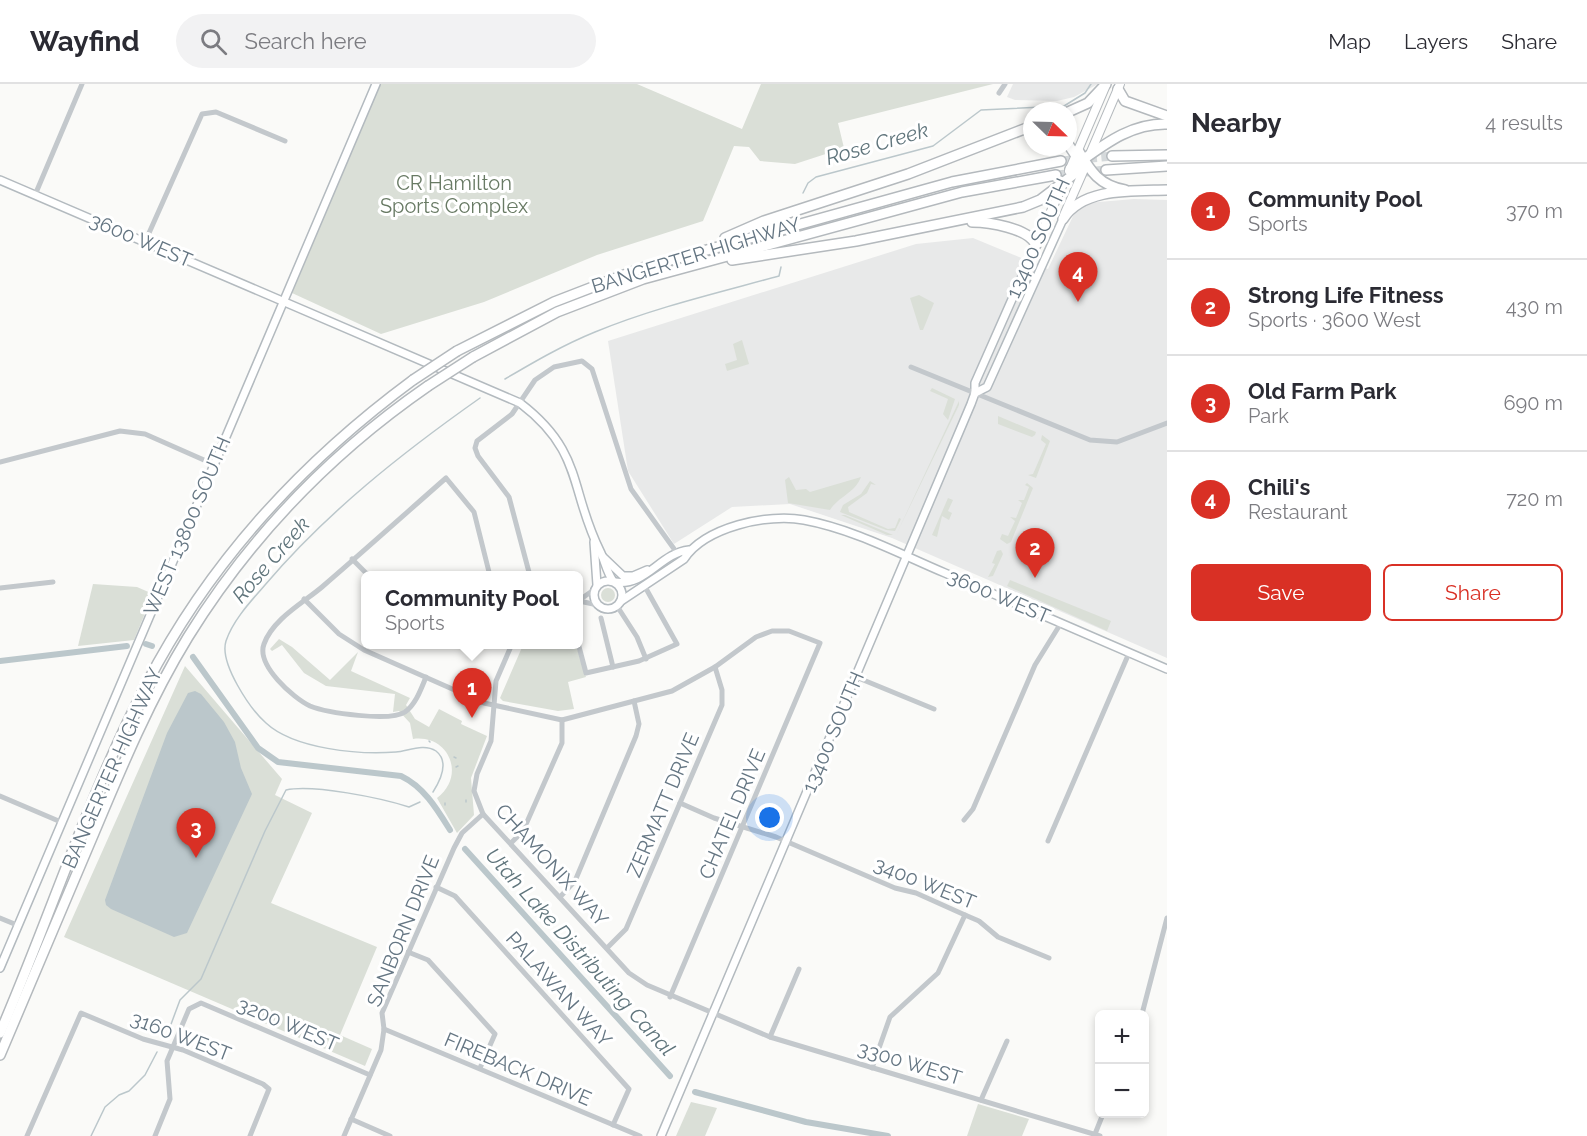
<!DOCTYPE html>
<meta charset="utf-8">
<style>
:root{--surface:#fff;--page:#f2f2f3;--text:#2b2b33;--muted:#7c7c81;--line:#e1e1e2;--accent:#d93025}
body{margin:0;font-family:Raleway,sans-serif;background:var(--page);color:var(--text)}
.controls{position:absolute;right:18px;bottom:18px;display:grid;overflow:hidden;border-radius:9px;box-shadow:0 3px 9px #0003}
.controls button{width:54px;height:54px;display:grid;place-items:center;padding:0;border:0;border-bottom:2px solid var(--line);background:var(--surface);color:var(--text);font:30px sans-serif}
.compass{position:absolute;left:1023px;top:18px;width:54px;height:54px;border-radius:50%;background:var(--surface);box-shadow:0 3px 9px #0003;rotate:113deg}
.you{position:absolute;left:770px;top:734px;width:21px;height:21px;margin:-15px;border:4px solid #fff;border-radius:50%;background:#1a73e8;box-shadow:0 0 0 9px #1a73e833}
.badge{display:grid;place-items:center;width:39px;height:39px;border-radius:50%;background:var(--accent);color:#fff;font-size:20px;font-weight:700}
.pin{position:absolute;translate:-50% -50px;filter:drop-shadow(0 2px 3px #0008)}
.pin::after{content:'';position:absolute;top:32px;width:21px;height:18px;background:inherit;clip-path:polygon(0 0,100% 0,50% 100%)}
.popup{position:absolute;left:361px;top:487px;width:222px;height:78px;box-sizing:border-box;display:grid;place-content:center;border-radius:9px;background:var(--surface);filter:drop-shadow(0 2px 4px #0005);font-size:20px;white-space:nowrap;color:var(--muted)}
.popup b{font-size:22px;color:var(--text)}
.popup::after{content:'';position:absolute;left:50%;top:100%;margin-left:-12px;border:12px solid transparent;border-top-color:var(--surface)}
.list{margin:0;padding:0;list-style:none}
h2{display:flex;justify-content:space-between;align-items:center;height:78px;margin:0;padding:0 24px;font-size:26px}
h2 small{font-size:20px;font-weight:400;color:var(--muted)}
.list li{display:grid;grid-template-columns:39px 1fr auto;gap:18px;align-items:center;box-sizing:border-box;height:96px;padding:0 24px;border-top:2px solid var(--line)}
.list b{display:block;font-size:22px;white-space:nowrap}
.list p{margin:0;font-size:20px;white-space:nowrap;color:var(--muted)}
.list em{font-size:20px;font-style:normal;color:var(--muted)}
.actions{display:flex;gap:12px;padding:18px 24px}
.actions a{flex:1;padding:14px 0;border:2px solid var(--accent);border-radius:9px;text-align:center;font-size:21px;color:var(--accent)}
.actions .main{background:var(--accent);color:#fff}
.icon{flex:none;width:33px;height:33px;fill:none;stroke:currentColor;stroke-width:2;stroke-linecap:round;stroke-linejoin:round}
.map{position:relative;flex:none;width:1167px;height:1052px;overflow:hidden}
header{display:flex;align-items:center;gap:36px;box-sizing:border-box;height:84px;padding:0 30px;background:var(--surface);border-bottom:2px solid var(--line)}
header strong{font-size:28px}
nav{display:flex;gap:33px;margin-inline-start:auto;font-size:21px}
.search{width:420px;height:54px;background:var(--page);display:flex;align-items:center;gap:15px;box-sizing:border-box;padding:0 21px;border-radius:33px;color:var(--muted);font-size:22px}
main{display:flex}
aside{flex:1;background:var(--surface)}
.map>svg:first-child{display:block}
</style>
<header>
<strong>Wayfind</strong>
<div class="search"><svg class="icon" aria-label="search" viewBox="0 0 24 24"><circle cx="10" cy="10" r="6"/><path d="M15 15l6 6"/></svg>Search here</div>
<nav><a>Map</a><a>Layers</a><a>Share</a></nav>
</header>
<main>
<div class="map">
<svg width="1167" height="1052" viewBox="0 0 1167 1052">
<rect width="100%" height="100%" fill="#fafaf8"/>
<g fill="#e8e9e9">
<path d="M1013,0H1098L1074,13L1057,17L1015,16L1007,13Z"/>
<path d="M1134,115L1167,116V574L892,454L790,420L732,423L674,460L628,387L608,257L916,160L973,154L1048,185L1075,128L1087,119Z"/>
</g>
<g fill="#dadfd7">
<path d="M380,0H637L742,45L761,0H993L838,39L844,64L795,80L760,77L749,63L734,62L703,137L597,171L484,218L381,250L292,209Z"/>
<path d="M919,211L934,219L923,246H920L910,214Z"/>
<path d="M742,256L749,280L727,287L725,280L737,276L733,260Z"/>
<path d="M932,304L955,315L948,336L943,330L948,315L930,307Z"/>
<path d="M959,317V321L897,449Z"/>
<path d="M998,332L1036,348L1035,351L1032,353L998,340Z"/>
<path d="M1042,351L1050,357L1036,394L1028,391L1033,390L1046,360L1041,356Z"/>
<path d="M789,393L796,406L806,405L810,408L861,393C855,409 839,412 830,426L788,419L785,396Z"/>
<path d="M870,397L876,401L871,400L867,409L848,423L849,428L888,445L895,444L899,434L901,435L895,447L886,446L840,428L843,421L861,410Z"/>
<path d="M1027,399L1033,404L1011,458L1007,460L1000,455L1002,450L1008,452L1015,437L1010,433L1016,434L1022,419L1018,416H1024L1029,403L1025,401Z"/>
<path d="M948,414L953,416L948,427L952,429L949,436L942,432L937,453L932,451Z"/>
<path d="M841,431H845L893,451H887Z"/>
<path d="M1001,466L1003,470L993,492L988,493L995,480L992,479L997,467Z"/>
<path d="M1010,496L1111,537L1107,547L1007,502Z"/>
<path d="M93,500L137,503L153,510L134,556L78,562Z"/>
<circle cx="608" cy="511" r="7"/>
<path d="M279,555L292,563L330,596L358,568L351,587L410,614L406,621L415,635L429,643L439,625L462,637L461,640L487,652L471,694L474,731L457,749L437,714C467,691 448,650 413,655L410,639L399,627L393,628L395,610L326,602L304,589L282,561L272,567L270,565Z"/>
<path d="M523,561H576L586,593L568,598L574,625L558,627L503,617L500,614Z"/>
<path d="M185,582L282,695L275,711L312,729L271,819L377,863L340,951L372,965L365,982L64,853Z"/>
<path d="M691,1018L717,1024L705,1052H676Z"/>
<path d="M978,1020L1029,1035L1022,1052H967Z"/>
</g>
<path fill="#bbc7cb" d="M195,607L201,610L224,638L235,658L241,684L252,710L187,849L174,853L111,825L106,821L105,816L167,649L188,609Z"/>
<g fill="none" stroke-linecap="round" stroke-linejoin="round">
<g stroke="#bbc7cb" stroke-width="1.5">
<path d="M803,109L808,99L816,93L933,62L981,26L1064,22L1085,9L1091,0"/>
<path d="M505,295C534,278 563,261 595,248C653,224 717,209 779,192L781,183"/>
<path d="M429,657L430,658"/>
<path d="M454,673L456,674"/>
<path d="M456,683L458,682"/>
<path d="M433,708C440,697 450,678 436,667C424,659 408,667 396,668C359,671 294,665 266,639C250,625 219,579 226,557C233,536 251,517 265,501C327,428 402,369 480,314"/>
<path d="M466,716V718"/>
<path d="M445,719V721"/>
<path d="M167,951L180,916L201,895L265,747L286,706C313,700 381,714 409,723L420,718"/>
<path d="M91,1052L105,1023L119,1011L129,1007L145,991L157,968"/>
</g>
<g stroke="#bbc7cb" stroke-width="6">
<path d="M146,560L152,562"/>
<path d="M193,573L258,664L278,678L401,692C424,703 437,725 450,746"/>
<path d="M0,577L127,562"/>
<path d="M465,765L670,992"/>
<path d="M695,1008L806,1038L888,1052"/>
</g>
<g stroke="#d5d9db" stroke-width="9" stroke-dasharray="9 4.5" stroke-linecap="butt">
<path d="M1061,77L1112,72"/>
<path d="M1056,91L1106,86"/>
</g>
<defs>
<g id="secondary">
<path d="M0,96L520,319C584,368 569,405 600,467C605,477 606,487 613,497"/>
<path d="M975,309L987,303L1063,135"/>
<path d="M594,458L597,501"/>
<path d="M602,472L623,492H633L647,486"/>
<circle cx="608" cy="511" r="14"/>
<path d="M615,498C646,503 660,469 689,466"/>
<path d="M621,517L684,475C705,443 768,429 804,436C853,445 900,470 945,489C1019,521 1093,553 1167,585"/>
<path d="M0,884L376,0"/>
<path d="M661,1052L971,320L975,309V299L1036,161"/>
</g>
<g id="primary">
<path d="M1090,70L1120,0"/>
<path d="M1069,87L1106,1"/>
<path d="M1064,131L1086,81"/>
<path d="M1036,161L1064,98"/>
</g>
<g id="highway">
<path d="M1118,5L1125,17L1167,32"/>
<path d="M1068,28L1088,19L1106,0"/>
<path d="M1068,60L1078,75"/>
<path d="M1078,66C1091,88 1099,101 1125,106"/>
<path d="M1112,72L1167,71"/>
<path d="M1070,85C1100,64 1128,39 1167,40"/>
<path d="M1106,86L1167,82"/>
<path d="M1063,135C1083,103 1134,107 1167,106"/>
<path d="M972,138C988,138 1029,144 1036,161"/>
<path d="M725,154L764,137L908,90L1032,42"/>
<path d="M732,176L856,157L1023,123L1040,116L1086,81"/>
<path d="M457,267L554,218L642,184L952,98L1061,77"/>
<path d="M473,273L557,228L643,195L962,108L1056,91"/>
<path d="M0,949C50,834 88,712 146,601C210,477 302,378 413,296"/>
<path d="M0,971C31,897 63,823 94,749C122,682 150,615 188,553C250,453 331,369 428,302"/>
</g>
</defs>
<use href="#secondary" stroke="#b3babf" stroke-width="10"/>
<use href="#primary" stroke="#b5babe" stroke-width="10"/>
<use href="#highway" stroke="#b4b9bd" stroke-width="12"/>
<g stroke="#c3c8cc" stroke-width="5">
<path d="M999,9L1005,0"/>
<path d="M35,111L82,0"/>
<path d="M145,158L202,30L216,28L285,57"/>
<path d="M911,283L1090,356L1117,358L1167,339"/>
<path d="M0,378L120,347L145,350L213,380"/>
<path d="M352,475L369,492"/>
<path d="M530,492L509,413L478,372L475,364L477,357L512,330L535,296L554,283L582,277L592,285L631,405L677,469"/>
<path d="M0,504L53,498"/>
<path d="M304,515L339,550L364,566L484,619L562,636L672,607L715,583L756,553L772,547H789L820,559L670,913"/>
<path d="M578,517L595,505"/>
<path d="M579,517L598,521"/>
<path d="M617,522L637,553L646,575"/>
<path d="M601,534L613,583"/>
<path d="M578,559L586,589L639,577L677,560L644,501"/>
<path d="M512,560L496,597L491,657L477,690L474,707L483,730L629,889L647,901L770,953L1100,1052"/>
<path d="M426,593C421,605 416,620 405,628C390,638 327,629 310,622C293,614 256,581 264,560C273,535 303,519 322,503C364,467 405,430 446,394L474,428L490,492"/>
<path d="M856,593L934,625"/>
<path d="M0,712L61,738"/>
<path d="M680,719L714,734L776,753L895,804L916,809L965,831L979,837L998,853L1049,874"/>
<path d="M964,736L973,725L1035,581L1061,539"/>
<path d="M1048,757L1129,569"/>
<path d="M511,759L523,747L562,659V636"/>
<path d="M436,803L455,812L629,1005L613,1041"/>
<path d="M560,813L575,797L636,652L639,640L634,617"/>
<path d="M0,834L17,841"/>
<path d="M607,864L626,845L722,621V606L715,583"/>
<path d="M408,868L428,876L495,950L480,984"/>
<path d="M1142,930L1167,834"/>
<path d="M384,945L640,1052"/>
<path d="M770,953L799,885"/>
<path d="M872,984L890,933L938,889L965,831"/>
<path d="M981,1016L1007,957"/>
<path d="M351,1035L390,1052"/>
<path d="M1095,1050L1103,1030"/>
<path d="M27,1052L81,929L143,955L183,966L263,1000L269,1005L250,1052"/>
<path d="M155,1052L170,1015L167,977L189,925L201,919L370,991"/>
<path d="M344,1052L381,966L384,945L382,929L454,764L462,749L483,730"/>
</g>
<use href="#secondary" stroke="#fff" stroke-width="7"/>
<use href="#primary" stroke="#fff" stroke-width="8"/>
<use href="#highway" stroke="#fff" stroke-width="9"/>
<defs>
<g id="highway-bridge">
<path d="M413,296L457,267"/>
<path d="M428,302L473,273"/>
</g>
</defs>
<use href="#highway-bridge" stroke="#b4b9bd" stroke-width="12" stroke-linecap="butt"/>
<use href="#highway-bridge" stroke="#fff" stroke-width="9"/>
</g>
<g text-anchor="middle" stroke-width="6" stroke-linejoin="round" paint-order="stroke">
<g font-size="20" fill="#687a64" stroke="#fff">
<text x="454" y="106">CR Hamilton<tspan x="454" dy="23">Sports Complex</tspan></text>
</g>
<g font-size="20" fill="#657683" stroke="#fff">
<text transform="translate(1038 154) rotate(-66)" y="7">13400 SOUTH</text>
<text transform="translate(141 156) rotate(23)" y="7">3600 WEST</text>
<text transform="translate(696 171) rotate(-17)" y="7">BANGERTER HIGHWAY</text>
<text transform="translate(187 442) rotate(-67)" y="7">WEST 13800 SOUTH</text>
<text transform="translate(999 512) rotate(23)" y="7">3600 WEST</text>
<text transform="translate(833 648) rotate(-67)" y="7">13400 SOUTH</text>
<text transform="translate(112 684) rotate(-66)" y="7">BANGERTER HIGHWAY</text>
<text transform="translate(663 721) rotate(-67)" y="7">ZERMATT DRIVE</text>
<text transform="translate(732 730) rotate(-67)" y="7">CHATEL DRIVE</text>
<text transform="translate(552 781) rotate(48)" y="7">CHAMONIX WAY</text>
<text transform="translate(925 799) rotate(22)" y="7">3400 WEST</text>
<text transform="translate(403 847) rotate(-68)" y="7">SANBORN DRIVE</text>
<text transform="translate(559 905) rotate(48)" y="7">PALAWAN WAY</text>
<text transform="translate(288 940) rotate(23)" y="7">3200 WEST</text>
<text transform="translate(181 952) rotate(21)" y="7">3160 WEST</text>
<text transform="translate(910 979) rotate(17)" y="7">3300 WEST</text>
<text transform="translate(518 985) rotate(23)" y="7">FIREBACK DRIVE</text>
</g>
<g font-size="21" font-style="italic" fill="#60757c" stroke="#fff">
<text transform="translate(877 60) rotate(-16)" y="7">Rose Creek</text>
<text transform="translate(271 476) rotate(-49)" y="7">Rose Creek</text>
<text transform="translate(580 868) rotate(48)" y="7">Utah Lake Distributing Canal</text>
</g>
</g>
</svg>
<div class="controls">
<button>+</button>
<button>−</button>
</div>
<svg class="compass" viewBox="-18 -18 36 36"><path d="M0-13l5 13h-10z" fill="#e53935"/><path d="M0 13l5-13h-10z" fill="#7c7c81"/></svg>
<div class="you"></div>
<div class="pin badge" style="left:472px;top:634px">1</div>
<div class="popup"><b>Community Pool</b>Sports</div>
<div class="pin badge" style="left:1035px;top:494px">2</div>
<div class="pin badge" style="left:196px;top:774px">3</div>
<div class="pin badge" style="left:1078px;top:218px">4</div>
</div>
<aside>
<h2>Nearby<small>4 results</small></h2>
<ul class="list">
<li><span class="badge">1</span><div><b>Community Pool</b><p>Sports</p></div><em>370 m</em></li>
<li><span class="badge">2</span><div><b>Strong Life Fitness</b><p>Sports · 3600 West</p></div><em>430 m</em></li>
<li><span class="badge">3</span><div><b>Old Farm Park</b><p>Park</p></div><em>690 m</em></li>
<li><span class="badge">4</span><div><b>Chili's</b><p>Restaurant</p></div><em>720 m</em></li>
</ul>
<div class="actions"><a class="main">Save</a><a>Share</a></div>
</aside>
</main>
